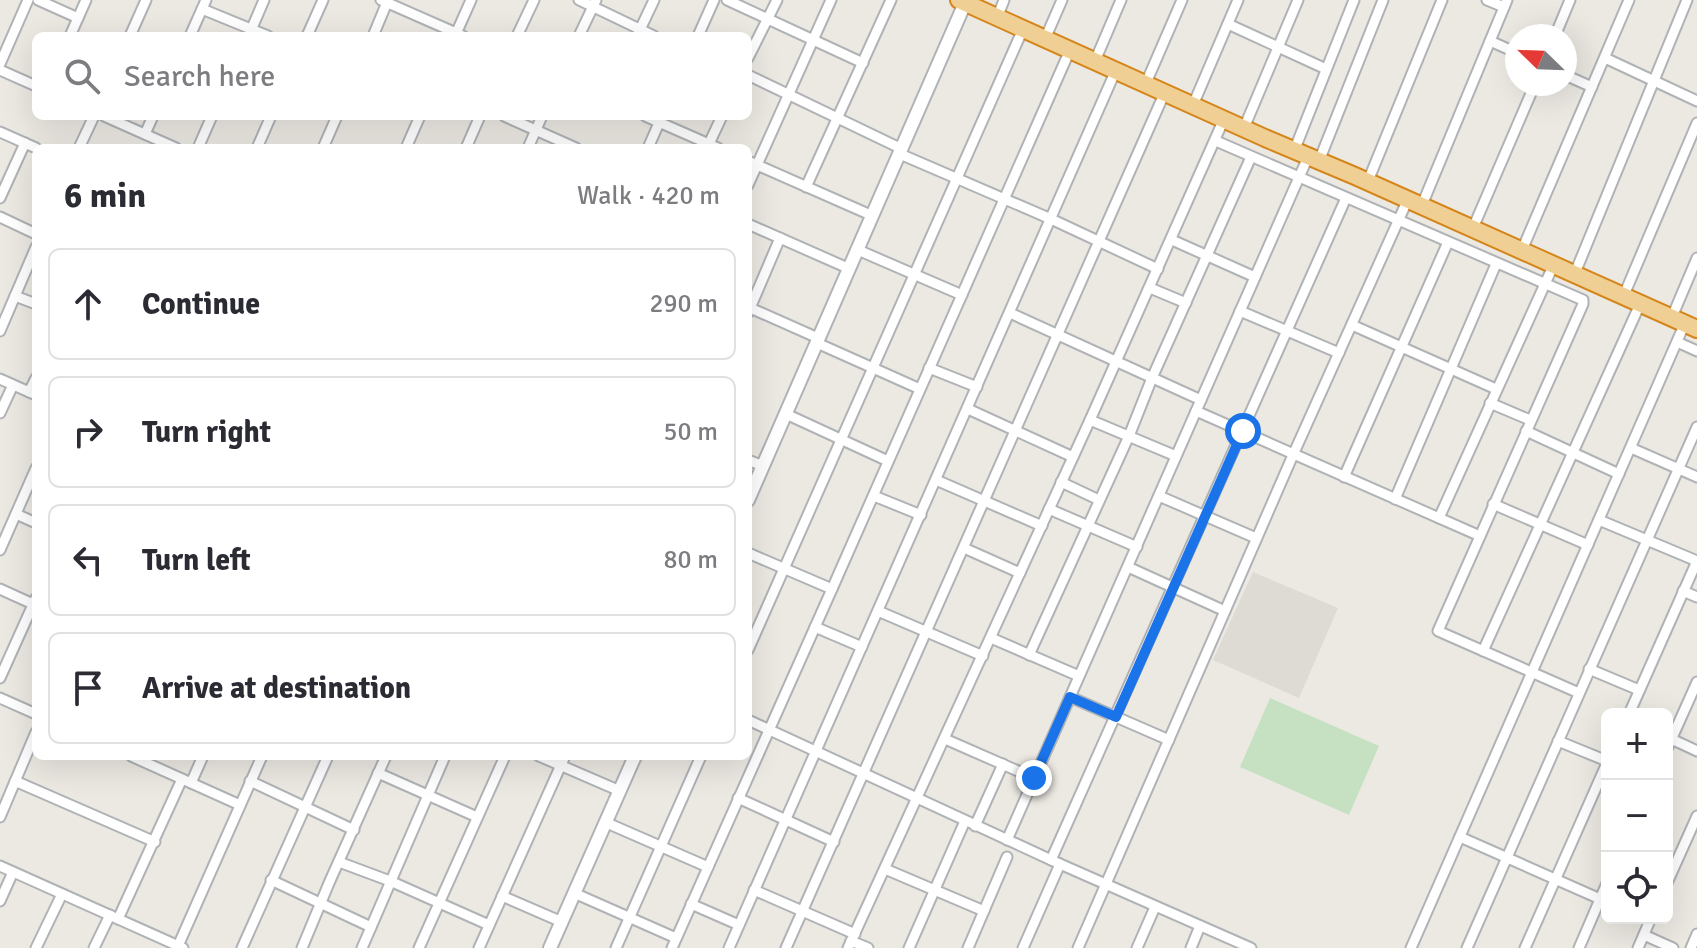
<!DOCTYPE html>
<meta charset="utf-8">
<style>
:root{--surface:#fff;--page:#f7f7f7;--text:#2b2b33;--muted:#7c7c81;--line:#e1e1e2}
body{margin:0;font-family:Signika,sans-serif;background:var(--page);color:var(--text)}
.controls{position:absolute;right:24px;bottom:24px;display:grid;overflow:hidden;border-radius:12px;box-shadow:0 8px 32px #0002}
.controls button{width:72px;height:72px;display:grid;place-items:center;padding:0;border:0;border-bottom:2px solid var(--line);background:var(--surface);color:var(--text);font:40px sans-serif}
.compass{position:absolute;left:1505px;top:24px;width:72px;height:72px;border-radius:50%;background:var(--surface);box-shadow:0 8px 32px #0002;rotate:293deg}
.stop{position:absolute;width:24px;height:24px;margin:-18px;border:6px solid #1a73e8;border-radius:50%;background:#fff}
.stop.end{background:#1a73e8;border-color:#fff;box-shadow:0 2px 8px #0008}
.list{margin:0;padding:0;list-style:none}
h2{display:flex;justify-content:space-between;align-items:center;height:104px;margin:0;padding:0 32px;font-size:34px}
h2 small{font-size:26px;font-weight:400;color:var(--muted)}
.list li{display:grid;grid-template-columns:52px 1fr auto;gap:24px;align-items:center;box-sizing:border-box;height:112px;margin:0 16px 16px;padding:0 16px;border:2px solid var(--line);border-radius:12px}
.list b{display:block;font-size:30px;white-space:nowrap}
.list em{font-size:26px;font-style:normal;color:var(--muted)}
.icon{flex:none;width:44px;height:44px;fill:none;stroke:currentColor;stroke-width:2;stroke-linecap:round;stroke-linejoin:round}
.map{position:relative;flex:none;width:1697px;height:948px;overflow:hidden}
.search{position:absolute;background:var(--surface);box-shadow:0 8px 32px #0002;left:32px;top:32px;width:720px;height:88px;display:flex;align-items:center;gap:20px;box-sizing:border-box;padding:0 28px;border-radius:12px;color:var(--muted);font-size:30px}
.panel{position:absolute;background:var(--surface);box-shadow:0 8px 32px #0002;left:32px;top:144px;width:720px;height:616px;border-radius:12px}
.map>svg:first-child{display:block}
</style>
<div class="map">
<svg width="1697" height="948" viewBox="0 0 1697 948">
<rect width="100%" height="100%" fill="#ece9e3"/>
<path fill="#dedad4" d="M1253,572L1338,608L1299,698L1213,660Z"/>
<path fill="#c5e1c2" d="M1270,698L1379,746L1349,815L1240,767Z"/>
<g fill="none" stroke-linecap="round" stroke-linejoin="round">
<defs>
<g id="street">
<path d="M38,0L78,18"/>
<path d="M381,0L463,36"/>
<path d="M579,0L654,36"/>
<path d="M727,0L863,63"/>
<path d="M1487,0L1504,7"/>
<path d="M202,9L268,36"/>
<path d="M997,18L1004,0"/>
<path d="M1228,24L1326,69"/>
<path d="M252,28L264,0"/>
<path d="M70,36L86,0"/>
<path d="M130,36L146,0"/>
<path d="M190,36L206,0"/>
<path d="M307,36L323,0"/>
<path d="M373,36L388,0"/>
<path d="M455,36L471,0"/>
<path d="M517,36L534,0"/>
<path d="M579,36L596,0"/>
<path d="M637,36L654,0"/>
<path d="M698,36L714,0"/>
<path d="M1555,36L1570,0"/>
<path d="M1045,39L1062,0"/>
<path d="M1490,41L1517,53"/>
<path d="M748,58L777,0"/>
<path d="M1605,58L1697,101"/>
<path d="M1095,61L1121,0"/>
<path d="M0,64L28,0"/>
<path d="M0,70L36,86"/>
<path d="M748,75L902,149"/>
<path d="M1565,75L1592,87"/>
<path d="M1146,83L1182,0"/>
<path d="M1193,105L1238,0"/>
<path d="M104,116L176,148"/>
<path d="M504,116L576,148"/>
<path d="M645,116L718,148"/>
<path d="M1244,128L1298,0"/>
<path d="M0,132L36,148"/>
<path d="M145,134L153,116"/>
<path d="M1216,141L1583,300V304L1438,631L1579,693"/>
<path d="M79,148L94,116"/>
<path d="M198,148L212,116"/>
<path d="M257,148L271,116"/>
<path d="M323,148L337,116"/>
<path d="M406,148L420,116"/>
<path d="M466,148L480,116"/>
<path d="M528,148L542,116"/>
<path d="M648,148L662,116"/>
<path d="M707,148L722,116"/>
<path d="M1294,151L1354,0"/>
<path d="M900,154L1051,219L1158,269"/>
<path d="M748,161L873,216"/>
<path d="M1319,161L1383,0"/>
<path d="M1368,181L1442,0"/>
<path d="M748,185L831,0"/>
<path d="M806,187L891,0"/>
<path d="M0,198L25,143"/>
<path d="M1422,205L1507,0"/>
<path d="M0,217L36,234"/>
<path d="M748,224L850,269"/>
<path d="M1473,228L1535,84"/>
<path d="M1172,240L1255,277"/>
<path d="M858,250L962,295"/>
<path d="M1522,250L1629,0"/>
<path d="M1575,273L1687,0"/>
<path d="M1150,288L1186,303"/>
<path d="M1624,295L1697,123"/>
<path d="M15,296L36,304"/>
<path d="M748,307L818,338"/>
<path d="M1240,311L1339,353"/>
<path d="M748,313L780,238"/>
<path d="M1010,313L1201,400"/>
<path d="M1672,317L1697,258"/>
<path d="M1352,325L1496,389"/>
<path d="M0,331L36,247"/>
<path d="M1677,342L1697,351"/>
<path d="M817,343L920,389"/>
<path d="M929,368L977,387"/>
<path d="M0,379L36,395"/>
<path d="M29,392L36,378"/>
<path d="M1490,403L1530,420"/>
<path d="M968,409L1073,457"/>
<path d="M1196,411L1480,536"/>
<path d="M0,413L13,385"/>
<path d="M786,414L888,461"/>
<path d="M1090,420L1176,456"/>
<path d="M1526,431L1619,474"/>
<path d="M1631,448L1697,477"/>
<path d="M748,460L763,466"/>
<path d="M1344,477L1448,242"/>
<path d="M936,480L1042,526"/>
<path d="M1061,482L1099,500"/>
<path d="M874,496L921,515"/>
<path d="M1159,496L1256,538"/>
<path d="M1395,499L1496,264"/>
<path d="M1493,504L1588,545"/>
<path d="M1049,509L1137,547"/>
<path d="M16,514L36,523"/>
<path d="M1439,518L1554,264"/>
<path d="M1599,520L1697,561"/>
<path d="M964,548L1020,573"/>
<path d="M0,550L36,468"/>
<path d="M748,553L832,589"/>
<path d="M1128,567L1225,611"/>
<path d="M0,589L33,604"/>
<path d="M1683,591L1697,597"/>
<path d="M878,611L983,656"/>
<path d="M815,627L862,647"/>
<path d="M991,638L1079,676"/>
<path d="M748,650L1023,29"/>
<path d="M1483,651L1641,302"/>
<path d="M1029,655L1129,436L1152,378L1251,157"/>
<path d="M1589,669L1639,690"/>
<path d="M0,678L36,598"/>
<path d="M1070,697L1169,740"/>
<path d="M0,698L36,714"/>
<path d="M1629,714L1697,561"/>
<path d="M748,720L1060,864L1251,948"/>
<path d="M1667,737L1697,751"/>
<path d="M945,739L1034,778"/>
<path d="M1558,741L1607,761"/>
<path d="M1667,749L1697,682"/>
<path d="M131,756L240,805"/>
<path d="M539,756L620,791"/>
<path d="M378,773L477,817"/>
<path d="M15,781L155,842"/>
<path d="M250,781L354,830"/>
<path d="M191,783L203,756"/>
<path d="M738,798L834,842"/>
<path d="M0,817L36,732"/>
<path d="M607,823L708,867"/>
<path d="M975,826L1003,764"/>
<path d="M1460,837L1607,902"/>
<path d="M1007,840L1308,157"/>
<path d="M1051,860C1151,640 1246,418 1346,198"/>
<path d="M339,862L390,881L489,925"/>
<path d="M0,866L183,948"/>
<path d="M885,869L984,911"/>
<path d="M271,880L371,927"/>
<path d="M1667,883L1697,816"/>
<path d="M754,890L855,934"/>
<path d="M574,893L676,938"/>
<path d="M502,896L562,922"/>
<path d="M0,901L13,872"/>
<path d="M691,904L739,925"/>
<path d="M118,919L182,779"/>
<path d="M1644,935L1673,948"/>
<path d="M851,941L868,948"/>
<path d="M178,946L262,756"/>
<path d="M36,948L62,894"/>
<path d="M94,948L110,915"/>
<path d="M242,948L328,756"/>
<path d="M302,948L329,883L386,756"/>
<path d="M362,948L445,756"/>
<path d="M419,948L505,756"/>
<path d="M479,948L565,756"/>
<path d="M616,948L701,756"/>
<path d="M672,948L832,589L1070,50"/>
<path d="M729,948L1116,70"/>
<path d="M786,948L1165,92"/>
<path d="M848,948L1090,420L1224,119"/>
<path d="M909,948L965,821"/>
<path d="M968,948L1007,857"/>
<path d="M1023,948L1060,864"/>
<path d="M1078,948L1293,455L1408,199"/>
<path d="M1137,948L1155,907"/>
<path d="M1191,948L1200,926"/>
<path d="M1411,948L1685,323"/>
<path d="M1467,948L1697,427"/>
<path d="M1525,948L1607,763"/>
<path d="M1579,948L1607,883"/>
<path d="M1638,948L1651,918"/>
<path d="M1691,948L1697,934"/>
</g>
<g id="secondary">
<path d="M748,500L965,3"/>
<path d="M550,948L635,756"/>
</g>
<path id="highway" d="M959,0L1265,138L1355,176L1697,329"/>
</defs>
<use href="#street" stroke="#b0b3b6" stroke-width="13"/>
<use href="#secondary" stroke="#afb3b6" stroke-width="16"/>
<use href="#highway" stroke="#d5861a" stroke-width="20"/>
<use href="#street" stroke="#fff" stroke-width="9"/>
<use href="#secondary" stroke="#fff" stroke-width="12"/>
<use href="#highway" stroke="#f0cf95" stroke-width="16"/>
</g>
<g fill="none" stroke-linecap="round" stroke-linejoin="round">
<path stroke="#1a73e8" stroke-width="10" d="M1034,778L1070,697L1116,717L1243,431"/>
</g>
</svg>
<div class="controls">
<button>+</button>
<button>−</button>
<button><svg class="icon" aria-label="locate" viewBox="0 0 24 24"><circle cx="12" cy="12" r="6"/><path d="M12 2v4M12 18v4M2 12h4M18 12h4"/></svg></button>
</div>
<svg class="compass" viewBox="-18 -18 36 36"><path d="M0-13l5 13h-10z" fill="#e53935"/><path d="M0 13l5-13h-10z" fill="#7c7c81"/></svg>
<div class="stop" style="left:1243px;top:431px"></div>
<div class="stop end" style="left:1034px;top:778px"></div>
<div class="search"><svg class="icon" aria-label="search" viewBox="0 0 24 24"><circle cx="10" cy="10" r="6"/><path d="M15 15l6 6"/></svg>Search here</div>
<section class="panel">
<h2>6 min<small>Walk · 420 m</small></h2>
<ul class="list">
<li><svg class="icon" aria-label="ahead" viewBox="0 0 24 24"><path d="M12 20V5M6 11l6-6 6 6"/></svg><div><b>Continue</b></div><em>290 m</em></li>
<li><svg class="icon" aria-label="right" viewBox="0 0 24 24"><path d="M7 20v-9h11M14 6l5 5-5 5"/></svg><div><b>Turn right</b></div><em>50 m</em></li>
<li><svg class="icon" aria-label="left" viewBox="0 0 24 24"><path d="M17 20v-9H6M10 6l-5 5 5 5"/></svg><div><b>Turn left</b></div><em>80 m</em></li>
<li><svg class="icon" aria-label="arrive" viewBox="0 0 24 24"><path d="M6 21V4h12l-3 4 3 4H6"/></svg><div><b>Arrive at destination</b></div></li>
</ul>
</section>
</div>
